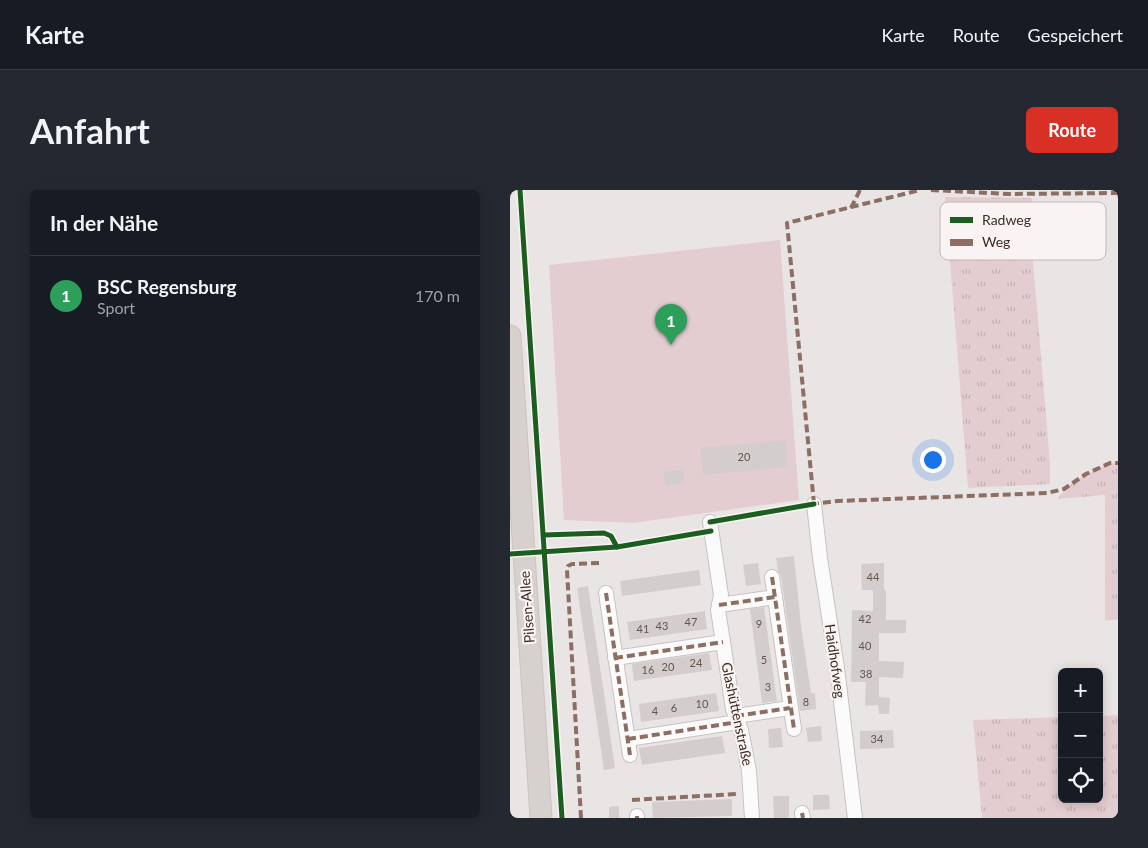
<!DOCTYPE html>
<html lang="de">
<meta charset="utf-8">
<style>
:root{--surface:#171b24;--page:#242831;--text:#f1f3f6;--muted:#9ea1a6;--line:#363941;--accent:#d93025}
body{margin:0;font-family:Lato,sans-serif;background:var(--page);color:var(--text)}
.controls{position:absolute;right:15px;bottom:15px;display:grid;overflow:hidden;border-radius:8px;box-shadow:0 2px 12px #0003}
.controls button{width:45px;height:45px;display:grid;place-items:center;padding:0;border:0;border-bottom:1px solid var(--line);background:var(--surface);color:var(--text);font:25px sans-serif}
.you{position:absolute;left:422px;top:269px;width:18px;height:18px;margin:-12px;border:4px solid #fff;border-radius:50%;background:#1a73e8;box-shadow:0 0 0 8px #1a73e833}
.badge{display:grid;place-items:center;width:32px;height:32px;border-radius:50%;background:var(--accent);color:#fff;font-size:16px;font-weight:700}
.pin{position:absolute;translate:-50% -41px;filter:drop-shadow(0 1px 2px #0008)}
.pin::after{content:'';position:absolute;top:26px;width:18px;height:15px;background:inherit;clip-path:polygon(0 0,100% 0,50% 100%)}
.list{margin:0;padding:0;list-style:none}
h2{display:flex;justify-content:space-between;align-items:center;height:65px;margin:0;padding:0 20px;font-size:21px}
h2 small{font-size:16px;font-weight:400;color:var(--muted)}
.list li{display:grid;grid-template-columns:32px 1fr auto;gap:15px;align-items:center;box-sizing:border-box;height:80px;padding:0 20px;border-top:1px solid var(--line)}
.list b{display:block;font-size:19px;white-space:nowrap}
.list p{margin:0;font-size:16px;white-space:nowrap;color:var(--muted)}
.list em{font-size:16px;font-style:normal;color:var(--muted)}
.icon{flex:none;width:28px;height:28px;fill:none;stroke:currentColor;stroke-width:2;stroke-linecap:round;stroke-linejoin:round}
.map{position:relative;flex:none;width:608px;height:628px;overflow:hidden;border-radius:8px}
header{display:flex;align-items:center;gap:30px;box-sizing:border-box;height:70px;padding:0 25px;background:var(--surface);border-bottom:1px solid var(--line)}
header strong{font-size:24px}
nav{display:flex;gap:28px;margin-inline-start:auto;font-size:18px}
.intro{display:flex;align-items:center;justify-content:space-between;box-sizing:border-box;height:120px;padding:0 30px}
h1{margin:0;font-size:35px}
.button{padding:12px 22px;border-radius:8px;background:var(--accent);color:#fff;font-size:18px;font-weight:700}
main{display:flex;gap:30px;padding:0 30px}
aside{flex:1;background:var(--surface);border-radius:8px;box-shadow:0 2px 12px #0003}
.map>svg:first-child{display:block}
</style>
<header>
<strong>Karte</strong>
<nav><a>Karte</a><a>Route</a><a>Gespeichert</a></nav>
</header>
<div class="intro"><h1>Anfahrt</h1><a class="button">Route</a></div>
<main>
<aside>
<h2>In der Nähe<small></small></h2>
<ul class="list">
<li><span class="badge" style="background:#2e9e5b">1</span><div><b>BSC Regensburg</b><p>Sport</p></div><em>170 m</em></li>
</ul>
</aside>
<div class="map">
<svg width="608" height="628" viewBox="0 0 608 628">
<defs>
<pattern id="grass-tufts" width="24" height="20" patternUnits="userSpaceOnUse" patternTransform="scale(1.25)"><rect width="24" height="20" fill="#e4cdd0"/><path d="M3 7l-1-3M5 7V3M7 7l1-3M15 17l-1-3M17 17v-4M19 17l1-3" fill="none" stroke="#c5b0b2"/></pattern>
</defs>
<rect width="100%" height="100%" fill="#eae5e5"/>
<g fill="url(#grass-tufts)">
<path d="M435,7L522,8V59L540,273V294L458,298Z"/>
<path d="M600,273H608V429L595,431V305L548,309C560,290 581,282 600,273Z"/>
<path d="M608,525V628H472L463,530L552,527V609H589V526Z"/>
</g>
<path fill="#e4cdd0" d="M270,50L289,310L123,333L54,330L39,75Z"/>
<g fill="#d3cecd">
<path d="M276,250L278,277L193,285L190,258Z"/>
<path d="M173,279L175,293L155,296L154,282Z"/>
<path d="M284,366L291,436L301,503H305L306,519L290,521L271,386L268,381L266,368Z"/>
<path d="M248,373L251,394L236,396L233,375Z"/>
<path d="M374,373V400H376V430H396V443H369V471L394,472L393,488L369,487V507L380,508L379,524H369L368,515L355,516L356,492H341L342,420L363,421V400H352L351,374Z"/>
<path d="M189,380L191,395L112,406L110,391Z"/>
<path d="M78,396L105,578L94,580L67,398Z"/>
<path d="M254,417L267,511L252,513L240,419Z"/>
<path d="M195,421L197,439L120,450L117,432Z"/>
<path d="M199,463L202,480L124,491L122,474Z"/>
<path d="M206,503L209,521L131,532L129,514Z"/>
<path d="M311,536L312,551L298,552L296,538Z"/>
<path d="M271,538L273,557L259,558L258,539Z"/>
<path d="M383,540L384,558L350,559V541Z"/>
<path d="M212,546L215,563L132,575L129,558Z"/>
<path d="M303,605H319L320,619L303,620Z"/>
<path d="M263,606H279V628H264Z"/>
<path d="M222,609V626L143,628L142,612Z"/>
<path d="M109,616V628H99V617Z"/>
</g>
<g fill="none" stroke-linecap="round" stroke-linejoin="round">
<defs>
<g id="street">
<path d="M304,314L310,368L327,478L345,628"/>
<path d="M200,332L211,405L208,420L213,452L223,519L231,540L239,581L242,628"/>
<path d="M262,387L284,539"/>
<path d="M96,403L120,565"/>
<path d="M209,415L265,407"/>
<path d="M105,468L213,452"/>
<path d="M226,526L280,518"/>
<path d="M118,549L228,532"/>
<path d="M292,623L293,628"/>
<path d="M127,626V628"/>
</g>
<path id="primary" d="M0,146L31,628"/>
</defs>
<use href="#street" stroke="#c8c3c2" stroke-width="16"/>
<use href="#primary" stroke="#cac3c1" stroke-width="23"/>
<use href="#street" stroke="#fcfbfb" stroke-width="14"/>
<use href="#primary" stroke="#d6d1cd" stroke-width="21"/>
<g stroke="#8d6e63" stroke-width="4" stroke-dasharray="8 4" stroke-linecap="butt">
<path d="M421,0L498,4L608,3"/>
<path d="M341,18L350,0"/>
<path d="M301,314L328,311L537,303L554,299L576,284L600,273H608"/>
<path d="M304,314L277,33L410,0"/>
<path d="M262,387L284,539"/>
<path d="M96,403L120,565"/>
<path d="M209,415L265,407"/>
<path d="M105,468L213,452"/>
<path d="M226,526L280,518"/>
<path d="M118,549L228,532"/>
<path d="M122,610L226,604"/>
<path d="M292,623L293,628"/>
<path d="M127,626V628"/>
<path d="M71,628L57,380L58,376L62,374L89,373"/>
</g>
<defs>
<g id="cycleway">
<path d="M10,0L52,628"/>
<path d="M200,332L304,314"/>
<path d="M34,345L94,343L101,346L107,357"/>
<path d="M0,364L107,357L201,341"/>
</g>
</defs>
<use href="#cycleway" stroke="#f9f3f3" stroke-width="8"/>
<use href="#cycleway" stroke="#1b5e20" stroke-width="5"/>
</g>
<g text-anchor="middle" stroke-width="4.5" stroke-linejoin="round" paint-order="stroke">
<g font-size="11" fill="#64544d">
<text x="234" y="271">20</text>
<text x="363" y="391">44</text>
<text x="355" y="433">42</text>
<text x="181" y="436">47</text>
<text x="249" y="438">9</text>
<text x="152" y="440">43</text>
<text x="133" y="443">41</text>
<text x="355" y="460">40</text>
<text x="254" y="474">5</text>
<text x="186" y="477">24</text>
<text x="158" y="481">20</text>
<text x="138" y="484">16</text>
<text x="356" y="488">38</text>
<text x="258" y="501">3</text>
<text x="296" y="516">8</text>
<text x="192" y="518">10</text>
<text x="164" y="522">6</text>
<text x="145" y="525">4</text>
<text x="367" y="553">34</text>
</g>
<g font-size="14" fill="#3e2b21" stroke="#f9f3f3">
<text transform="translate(17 417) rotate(-94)" y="5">Pilsen-Allee</text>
<text transform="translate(325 471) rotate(82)" y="5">Haidhofweg</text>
<text transform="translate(227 524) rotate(78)" y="5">Glashüttenstraße</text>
</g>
</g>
<rect x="430" y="12" width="166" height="58" rx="8" fill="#f9f3f3" stroke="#c1b7b4" stroke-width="1"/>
<rect x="440" y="27" width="23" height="6" fill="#1b5e20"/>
<rect x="440" y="49" width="23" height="7" fill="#8d6e63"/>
<g font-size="14" fill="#3e2b21">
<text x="472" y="35">Radweg</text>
<text x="472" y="57">Weg</text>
</g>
</svg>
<div class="controls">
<button>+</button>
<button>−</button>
<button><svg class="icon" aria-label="locate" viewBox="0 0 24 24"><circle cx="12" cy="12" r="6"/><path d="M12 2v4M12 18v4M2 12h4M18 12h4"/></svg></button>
</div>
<div class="you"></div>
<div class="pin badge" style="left:161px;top:155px;background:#2e9e5b">1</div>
</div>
</main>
